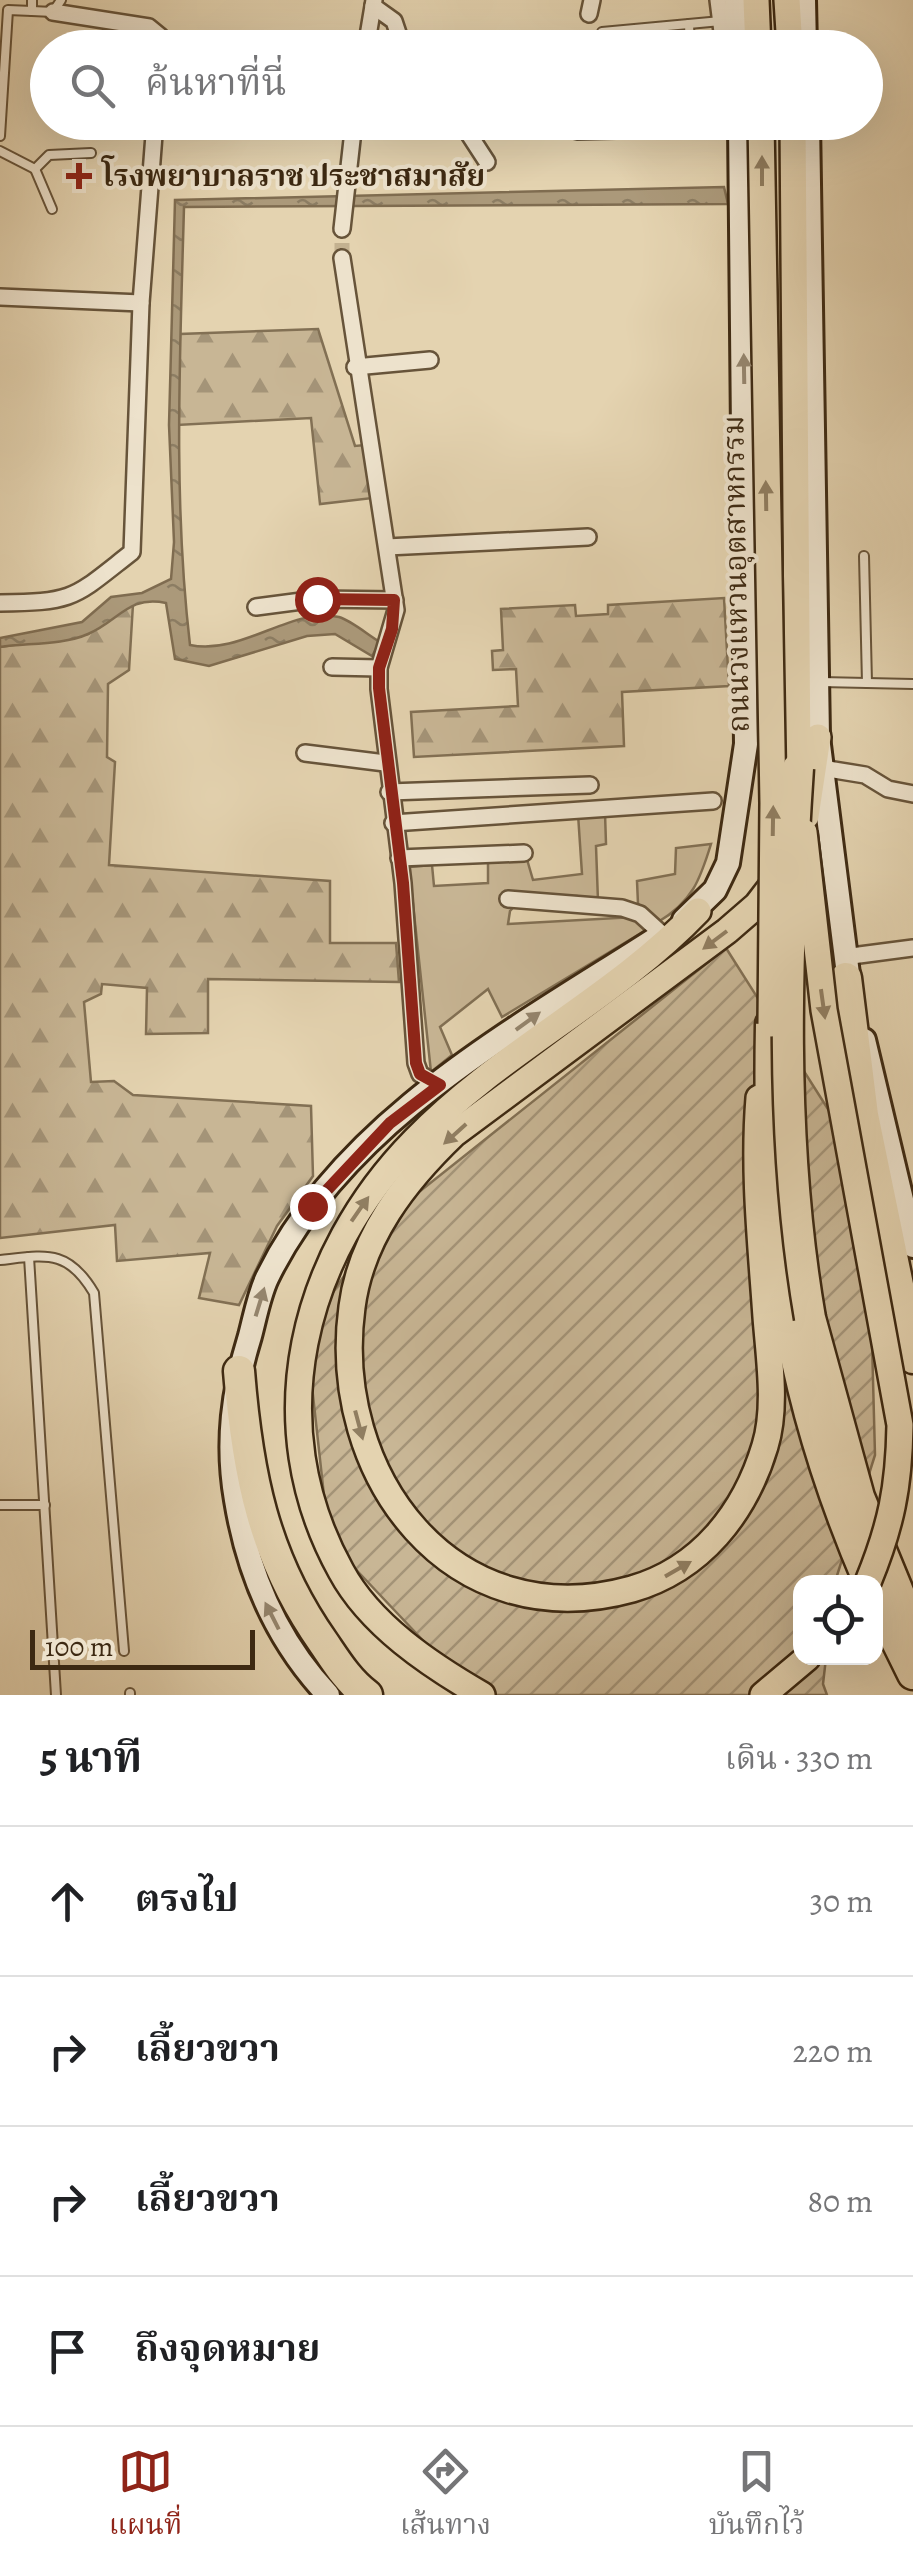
<!DOCTYPE html>
<html lang="th">
<meta charset="utf-8">
<style>
:root{--surface:#fff;--page:#f2f2f2;--text:#202124;--muted:#757577;--line:#e0e0e0;--accent:#8f2418}
body{margin:0;font-family:Alegreya,"Noto Serif Thai",serif;background:var(--page);color:var(--text)}
.controls{position:absolute;right:30px;bottom:30px;display:grid;overflow:hidden;border-radius:20px;box-shadow:0 10px 40px #0002}
.controls button{width:90px;height:90px;display:grid;place-items:center;padding:0;border:0;border-bottom:2px solid var(--line);background:var(--surface);color:var(--text);font:50px sans-serif}
.scale{position:absolute;left:30px;bottom:25px;width:225px;box-sizing:border-box;padding-left:10px;border:5px solid #3d2912;border-top:0;font-size:28px;line-height:35px;white-space:nowrap;color:#3d2912;-webkit-text-stroke:8px #ede2cc;paint-order:stroke}
.stop{position:absolute;width:30px;height:30px;margin:-22px;border:8px solid #8f2418;border-radius:50%;background:#fff}
.stop.end{background:#8f2418;border-color:#fff;box-shadow:0 2px 10px #0008}
.list{margin:0;padding:0;list-style:none}
h2{display:flex;justify-content:space-between;align-items:center;height:130px;margin:0;padding:0 40px;font-size:42px}
h2 small{font-size:32px;font-weight:400;color:var(--muted)}
.list li{display:grid;grid-template-columns:65px 1fr auto;gap:30px;align-items:center;box-sizing:border-box;height:150px;padding:0 40px;border-top:2px solid var(--line)}
.list b{display:block;font-size:38px;white-space:nowrap}
.list em{font-size:32px;font-style:normal;color:var(--muted)}
.icon{flex:none;width:55px;height:55px;fill:none;stroke:currentColor;stroke-width:2;stroke-linecap:round;stroke-linejoin:round}
.map{position:relative;flex:none;width:913px;height:1695px;overflow:hidden}
.search{position:absolute;background:var(--surface);box-shadow:0 10px 40px #0002;left:30px;right:30px;top:30px;height:110px;display:flex;align-items:center;gap:25px;box-sizing:border-box;padding:0 35px;border-radius:55px;color:var(--muted);font-size:38px}
.sheet{height:730px;background:var(--surface)}
nav{display:flex;justify-content:space-around;align-items:center;box-sizing:border-box;height:140px;border-top:2px solid var(--line);background:var(--surface);font-size:28px;color:var(--muted)}
nav a{display:grid;justify-items:center;gap:5px}
nav .on{color:var(--accent)}
.map>svg:first-child{display:block}
</style>
<div class="map">
<svg width="913" height="1695" viewBox="0 0 913 1695">
<defs>
<pattern id="forest-firs" width="22" height="20" patternUnits="userSpaceOnUse" patternTransform="scale(2.5)"><rect width="22" height="20" fill="#c8b695"/><path d="M5 1l3.5 6h-7zM16 11l3.5 6h-7z" fill="#a49478"/></pattern>
<pattern id="garden-furrows" width="10" height="10" patternUnits="userSpaceOnUse" patternTransform="scale(2.5)"><rect width="10" height="10" fill="#c8b695"/><path d="M-1 1l2-2M0 10L10 0M9 11l2-2" fill="none" stroke="#a49478"/></pattern>
<pattern id="water-ripples" width="26" height="14" patternUnits="userSpaceOnUse" patternTransform="scale(2.5)"><rect width="26" height="14" fill="#ab997a"/><path d="M2 4q2-2 4 0t4 0M15 11q2-2 4 0t4 0" fill="none" stroke="#8c7d63"/></pattern>
</defs>
<rect width="100%" height="100%" fill="#e4d3b0"/>
<filter id="stains"><feTurbulence type="fractalNoise" baseFrequency=".002" numOctaves="4"/><feColorMatrix values="0 0 0 0 .2 0 0 0 0 .09 0 0 0 0 .02 0 0 0 .5 -.17"/></filter>
<radialGradient id="worn" r=".72"><stop offset=".6" stop-color="#630" stop-opacity="0"/><stop offset="1" stop-color="#630" stop-opacity=".3"/></radialGradient>
<g fill="#c8b695" stroke="#827054" stroke-width="2.5">
<path d="M605,813L606,844L596,846L598,901L590,904L577,896L522,898L510,911L508,924L635,917L646,930L502,1017L488,989L440,1027L452,1055L431,1072L409,867L432,865L434,886L488,883V859L526,856L533,880L582,874L578,814Z"/>
<path d="M711,844C700,880 692,902 658,922L638,904L637,881L675,874L676,848Z"/>
</g>
<g fill="url(#forest-firs)" stroke="#827054" stroke-width="2.5">
<path d="M318,329L355,446L365,445L373,498L320,504L311,418L177,425L180,334Z"/>
<path d="M724,598L729,686L622,692L624,746L414,757L411,712L518,706L516,669L493,670L492,651L503,650L501,609L575,605L576,616L608,614V605Z"/>
<path d="M133,604L129,670L108,684L107,757L115,762L109,865L330,881V943H396L399,982L208,979V1033L146,1034L147,988L102,984L101,994L84,1002L91,1082L114,1081L133,1095L311,1106L313,1176L277,1226L239,1305L199,1298L210,1253L117,1261L115,1225L0,1238V647L88,634Z"/>
</g>
<path fill="url(#garden-furrows)" stroke="#827054" stroke-width="2.5" d="M726,948L845,1136L871,1304L875,1455L835,1582H800V1658H826L823,1684L827,1695H491L467,1687L329,1541L306,1332L380,1223Z"/>
<path fill="url(#water-ripples)" stroke="#7f6c50" stroke-width="2.5" d="M724,187L728,204L184,207C180,354 173,500 190,645C241,656 293,606 339,617C352,621 368,635 380,642L372,656L335,634L307,636L209,666L175,659L166,603C128,595 119,621 88,634C64,645 26,643 0,647V638L82,622L111,597L142,593L171,579L174,542L169,425L175,200Z"/>
<g fill="none" stroke-linecap="round" stroke-linejoin="round">
<path stroke="#c3b190" stroke-width="15" stroke-dasharray="15 8" stroke-linecap="butt" d="M342,258V229"/>
<defs>
<g id="lane">
<path d="M32,11L53,12L61,0"/>
<path d="M689,24L690,48"/>
<path d="M602,32L721,21"/>
<path d="M0,136L8,10L32,11V0"/>
<path d="M0,151L35,169L49,155L91,153"/>
<path d="M35,169L52,209"/>
<path d="M864,556L867,683"/>
<path d="M821,682L913,684"/>
<path d="M29,1257L56,1695"/>
<path d="M0,1260C47,1255 68,1249 94,1293L124,1651"/>
<path d="M0,1505H45"/>
<path d="M130,1693V1695"/>
</g>
<g id="street">
<path d="M718,0L724,48"/>
<path d="M373,6L394,21L403,48"/>
<path d="M53,12L149,27L160,36V48"/>
<path d="M589,14L592,0"/>
<path d="M366,48L374,0"/>
<path d="M461,122L487,162"/>
<path d="M577,131L734,127"/>
<path d="M342,229L354,122"/>
<path d="M342,258L396,610L379,668V689L403,883L416,1063L420,1074L439,1085"/>
<path d="M0,297L141,303"/>
<path d="M355,367L430,360"/>
<path d="M387,547L588,537"/>
<path d="M0,603C76,602 73,598 132,552L141,303L155,122"/>
<path d="M256,607L317,599L395,600"/>
<path d="M332,667L379,668"/>
<path d="M305,753L385,763"/>
<path d="M822,768L865,775L888,789L913,794"/>
<path d="M389,792L590,785"/>
<path d="M393,823L713,801"/>
<path d="M399,858L524,853"/>
<path d="M508,899L622,908L640,914L662,934"/>
<path d="M844,957L913,948"/>
</g>
<g id="secondary">
<path d="M736,0L738,48"/>
<path d="M804,0L805,48"/>
<path d="M808,122L818,737L850,990"/>
<path d="M684,920L715,890L728,863L746,744L740,122"/>
<path d="M864,1040L913,1246"/>
<path d="M328,1695C276,1640 248,1574 236,1500C226,1442 233,1391 250,1336C255,1317 259,1295 267,1278C343,1121 517,1028 657,938"/>
</g>
<g id="primary">
<path d="M756,0L758,48"/>
<path d="M787,0L790,48"/>
<path d="M793,122L798,768"/>
<path d="M806,816L818,737"/>
<path d="M759,1098C753,1171 761,1244 766,1317C769,1357 777,1407 765,1446C745,1513 701,1569 632,1589C452,1639 329,1475 352,1307C361,1237 405,1181 454,1134L727,931L757,905L780,875"/>
<path d="M482,1695C430,1665 370,1625 341,1571C259,1423 302,1255 415,1140C500,1052 614,999 698,911"/>
<path d="M763,1695L807,1658"/>
</g>
<g id="highway">
<path d="M846,978L863,1115L913,1358"/>
<path d="M771,1024C767,1234 785,1387 869,1582"/>
<path d="M810,1318L859,1497L913,1628"/>
<path d="M239,1371C247,1472 263,1557 323,1642C336,1661 348,1681 367,1695"/>
<path d="M879,1605L913,1674"/>
</g>
</defs>
<use href="#lane" stroke="#67543a" stroke-width="12"/>
<use href="#street" stroke="#67543a" stroke-width="20"/>
<use href="#secondary" stroke="#3d2912" stroke-width="28"/>
<use href="#primary" stroke="#3d2912" stroke-width="30"/>
<use href="#highway" stroke="#3d2912" stroke-width="35"/>
<use href="#lane" stroke="#ede2cc" stroke-width="8"/>
<use href="#street" stroke="#ede2cc" stroke-width="15"/>
<use href="#secondary" stroke="#ede2cc" stroke-width="22"/>
<use href="#primary" stroke="#e4d3b0" stroke-width="25"/>
<use href="#highway" stroke="#e4d3b0" stroke-width="30"/>
<defs>
<g id="primary-bridge">
<path d="M761,122L773,803L771,1024"/>
<path d="M804,832L824,1010L900,1425C899,1487 891,1526 868,1582"/>
</g>
<path id="highway-bridge" d="M798,768C786,949 779,1138 810,1318"/>
</defs>
<use href="#primary-bridge" stroke="#3d2912" stroke-width="30" stroke-linecap="butt"/>
<use href="#highway-bridge" stroke="#3d2912" stroke-width="35" stroke-linecap="butt"/>
<use href="#primary-bridge" stroke="#e4d3b0" stroke-width="25"/>
<use href="#highway-bridge" stroke="#e4d3b0" stroke-width="30"/>
</g>
<defs><path id="oneway-solid" d="M-6-.8H1V-3.2L6.5 0L1 3.2V.8H-6Z" transform="scale(2.5)"/></defs>
<g fill="#907e61">
<use href="#oneway-solid" transform="translate(762 171) rotate(-90)"/>
<use href="#oneway-solid" transform="translate(766 496) rotate(-91)"/>
<use href="#oneway-solid" transform="translate(773 821) rotate(-89)"/>
<use href="#oneway-solid" transform="translate(715 940) rotate(143)"/>
<use href="#oneway-solid" transform="translate(823 1004) rotate(82)"/>
<use href="#oneway-solid" transform="translate(455 1134) rotate(138)"/>
<use href="#oneway-solid" transform="translate(360 1209) rotate(-55)"/>
<use href="#oneway-solid" transform="translate(359 1425) rotate(75)"/>
<use href="#oneway-solid" transform="translate(678 1569) rotate(-30)"/>
</g>
<g fill="#95866f">
<use href="#oneway-solid" transform="translate(744 369) rotate(-91)"/>
<use href="#oneway-solid" transform="translate(528 1021) rotate(-36)"/>
<use href="#oneway-solid" transform="translate(260 1302) rotate(-73)"/>
<use href="#oneway-solid" transform="translate(272 1616) rotate(-117)"/>
</g>
<g fill="none" stroke-linecap="round" stroke-linejoin="round">
<path stroke="#8f2418" stroke-width="12" d="M312,1206L390,1123L440,1085L420,1074L416,1063L403,883L379,688V668L392,629L394,600L317,599"/>
</g>
<path fill="#8f2418" stroke="#ede2cc" stroke-width="4" d="M74 161h10v10h10v10h-10v10h-10v-10h-10v-10h10z"/>
<g text-anchor="middle" stroke-width="8" stroke-linejoin="round" paint-order="stroke">
<g font-size="30" font-weight="bold" fill="#3d2912" stroke="#ede2cc" text-anchor="start">
<text x="102" y="186">โรงพยาบาลราช ประชาสมาสัย</text>
</g>
<g font-size="30" fill="#3d2912" stroke="#ede2cc">
<text transform="translate(736 574) rotate(-91)" y="10">ถนนวงแหวนอุตสาหกรรม</text>
</g>
</g>
<rect width="100%" height="100%" filter="url(#stains)"/>
<rect width="100%" height="100%" fill="url(#worn)"/>
</svg>
<div class="controls">
<button><svg class="icon" aria-label="locate" viewBox="0 0 24 24"><circle cx="12" cy="12" r="6"/><path d="M12 2v4M12 18v4M2 12h4M18 12h4"/></svg></button>
</div>
<div class="scale">100 m</div>
<div class="stop" style="left:317px;top:599px"></div>
<div class="stop end" style="left:312px;top:1206px"></div>
<div class="search"><svg class="icon" aria-label="search" viewBox="0 0 24 24"><circle cx="10" cy="10" r="6"/><path d="M15 15l6 6"/></svg>ค้นหาที่นี่</div>
</div>
<section class="sheet">
<h2>5 นาที<small>เดิน · 330 m</small></h2>
<ul class="list">
<li><svg class="icon" aria-label="ahead" viewBox="0 0 24 24"><path d="M12 20V5M6 11l6-6 6 6"/></svg><div><b>ตรงไป</b></div><em>30 m</em></li>
<li><svg class="icon" aria-label="right" viewBox="0 0 24 24"><path d="M7 20v-9h11M14 6l5 5-5 5"/></svg><div><b>เลี้ยวขวา</b></div><em>220 m</em></li>
<li><svg class="icon" aria-label="right" viewBox="0 0 24 24"><path d="M7 20v-9h11M14 6l5 5-5 5"/></svg><div><b>เลี้ยวขวา</b></div><em>80 m</em></li>
<li><svg class="icon" aria-label="arrive" viewBox="0 0 24 24"><path d="M6 21V4h12l-3 4 3 4H6"/></svg><div><b>ถึงจุดหมาย</b></div></li>
</ul>
</section>
<nav>
<a class="on"><svg class="icon" aria-label="map" viewBox="0 0 24 24"><path d="M3 6l6-2 6 2 6-2v14l-6 2-6-2-6 2zM9 4v14M15 6v14"/></svg>แผนที่</a>
<a><svg class="icon" aria-label="directions" viewBox="0 0 24 24"><path d="M12 3l9 9-9 9-9-9zM9 14v-3h6M13 9l2 2-2 2"/></svg>เส้นทาง</a>
<a><svg class="icon" aria-label="saved" viewBox="0 0 24 24"><path d="M7 4h10v16l-5-4-5 4z"/></svg>บันทึกไว้</a>
</nav>
